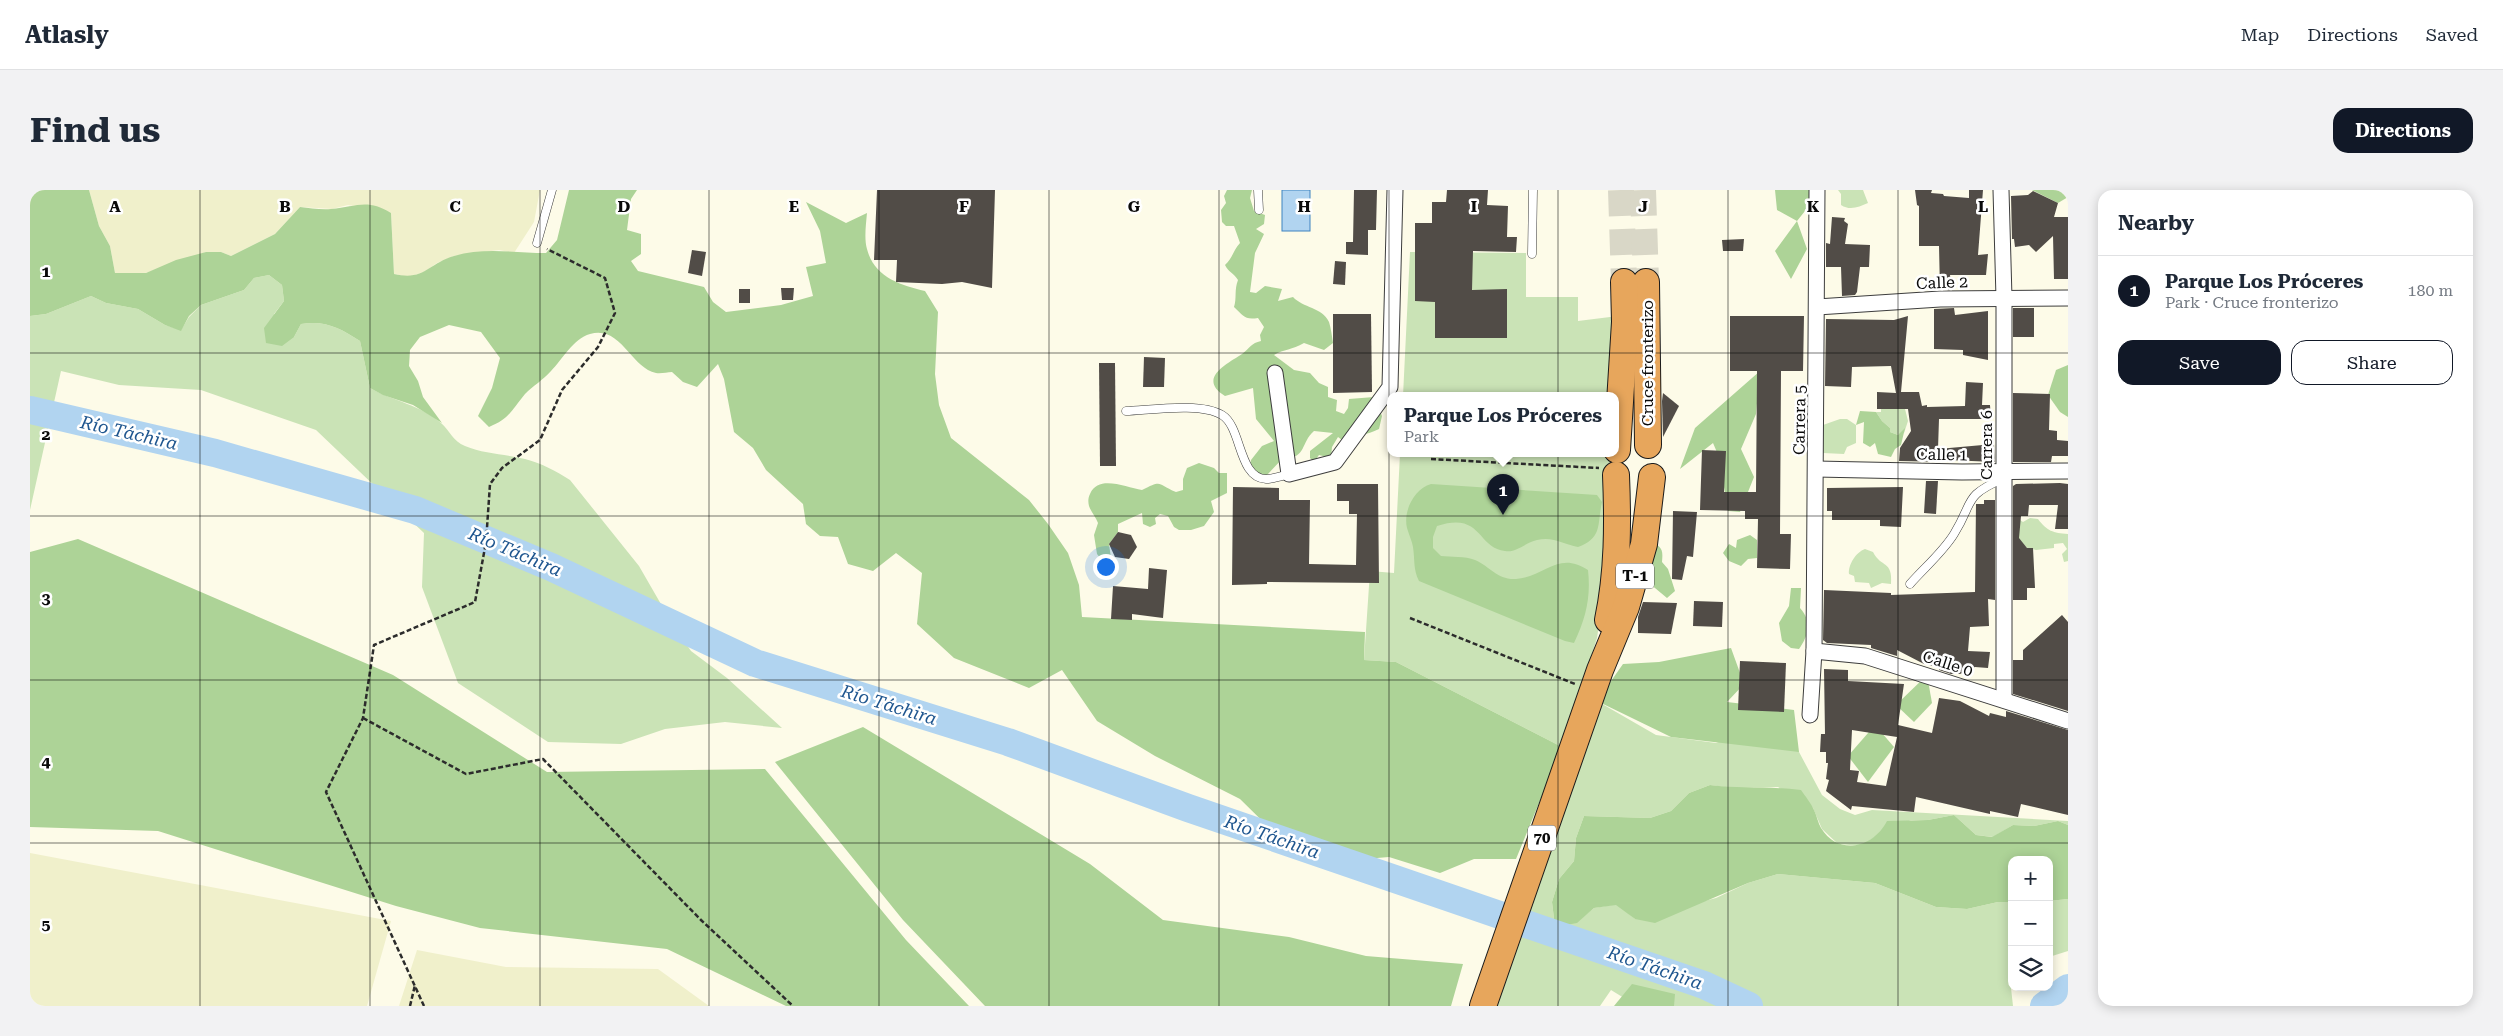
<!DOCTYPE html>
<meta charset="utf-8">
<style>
:root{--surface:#fff;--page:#f2f2f3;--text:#1f2937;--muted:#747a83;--line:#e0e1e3;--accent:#111827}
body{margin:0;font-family:"Roboto Serif",serif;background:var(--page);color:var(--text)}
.controls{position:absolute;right:15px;bottom:15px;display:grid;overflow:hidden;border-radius:10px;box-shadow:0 2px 12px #0003}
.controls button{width:45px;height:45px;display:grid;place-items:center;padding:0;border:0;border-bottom:1px solid var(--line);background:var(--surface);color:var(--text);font:25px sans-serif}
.you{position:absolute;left:1075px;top:376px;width:18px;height:18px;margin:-12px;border:4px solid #fff;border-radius:50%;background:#1a73e8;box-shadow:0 0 0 8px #1a73e833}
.badge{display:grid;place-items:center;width:32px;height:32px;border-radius:50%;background:var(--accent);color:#fff;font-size:16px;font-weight:700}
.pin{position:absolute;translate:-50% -41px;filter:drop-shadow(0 1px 2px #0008)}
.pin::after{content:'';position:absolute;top:26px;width:18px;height:15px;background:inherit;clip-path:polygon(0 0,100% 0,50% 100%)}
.popup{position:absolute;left:1357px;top:202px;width:232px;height:65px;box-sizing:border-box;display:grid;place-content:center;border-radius:10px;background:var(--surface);filter:drop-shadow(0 1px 4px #0005);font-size:16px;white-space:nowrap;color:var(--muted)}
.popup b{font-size:19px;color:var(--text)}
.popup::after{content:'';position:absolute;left:50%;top:100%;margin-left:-10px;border:10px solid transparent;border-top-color:var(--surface)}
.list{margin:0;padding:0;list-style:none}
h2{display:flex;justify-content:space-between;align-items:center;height:65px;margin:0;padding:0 20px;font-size:21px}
h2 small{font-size:16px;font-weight:400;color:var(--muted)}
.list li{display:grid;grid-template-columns:32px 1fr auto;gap:15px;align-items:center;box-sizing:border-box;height:70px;padding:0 20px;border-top:1px solid var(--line)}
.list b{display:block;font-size:19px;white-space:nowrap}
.list p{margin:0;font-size:16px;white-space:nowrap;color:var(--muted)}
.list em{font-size:16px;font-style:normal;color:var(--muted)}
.actions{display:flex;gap:10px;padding:15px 20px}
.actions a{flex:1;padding:11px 0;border:1px solid var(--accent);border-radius:15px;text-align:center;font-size:18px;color:var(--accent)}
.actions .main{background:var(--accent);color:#fff}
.icon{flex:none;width:28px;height:28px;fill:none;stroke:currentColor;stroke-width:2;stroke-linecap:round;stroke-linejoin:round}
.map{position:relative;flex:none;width:2038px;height:816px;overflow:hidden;border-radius:15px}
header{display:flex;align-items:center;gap:30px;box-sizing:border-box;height:70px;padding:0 25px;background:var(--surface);border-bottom:1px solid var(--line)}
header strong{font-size:24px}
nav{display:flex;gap:28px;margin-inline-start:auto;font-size:18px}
.intro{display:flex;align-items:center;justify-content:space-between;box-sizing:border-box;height:120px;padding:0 30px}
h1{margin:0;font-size:35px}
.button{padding:12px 22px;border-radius:15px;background:var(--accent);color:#fff;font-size:18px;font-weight:700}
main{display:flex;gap:30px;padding:0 30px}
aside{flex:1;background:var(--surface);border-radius:15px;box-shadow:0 2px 12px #0003}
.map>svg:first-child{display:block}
</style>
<header>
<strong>Atlasly</strong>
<nav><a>Map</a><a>Directions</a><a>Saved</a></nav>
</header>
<div class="intro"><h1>Find us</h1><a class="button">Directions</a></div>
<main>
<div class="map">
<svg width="2038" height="816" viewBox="0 0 2038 816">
<rect width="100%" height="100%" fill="#fdfbe8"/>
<g fill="#f0f0cb">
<path d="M59,0H510L504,32L484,63L469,60L424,66L407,73L394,82L379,87L364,84L361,23L318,15L302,19L270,17L245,44L201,66L191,62H176L116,83H85L80,56L69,36Z"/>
<path d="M0,663L361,731L337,816H0Z"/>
<path d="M387,760L476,777L628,779L679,816H369Z"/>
</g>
<g fill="#cae3b6">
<path d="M1808,0H1833L1838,13C1829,17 1820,21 1811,15V4Z"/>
<path d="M1380,62L1496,63V107H1548V131L1588,126L1583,206H1373Z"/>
<path d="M239,85L252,95L254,111L244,124L264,147L271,134C295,130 310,138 330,151L340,198C363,211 391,215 411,233C420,241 423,251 435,256C454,264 475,264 495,269C511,273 526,281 540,290L609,376L643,435L661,461L697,488L752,538L695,532L635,539L591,554L518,552L428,493L392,397L394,343L286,240L171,200L89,195L31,181L0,320V126L16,124L61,106L76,113L108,119L135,135L151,140L159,127L171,115L214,100L224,88Z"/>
<path d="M1851,219H1875L1878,231L1874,243L1868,245L1860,242V238L1852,231L1846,222H1851Z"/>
<path d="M1810,229H1817L1826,235V253L1817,257L1814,264L1793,263V235Z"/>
<path d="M1370,264H1580L1575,395L1567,448L1532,557L1366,472L1334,470L1340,381L1364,383Z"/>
<path d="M2000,328L2008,329C2017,341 2023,343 2038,344V371L2034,372L2032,364L2037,359L2033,353L2024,354V358L2006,360L1997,358L1986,347L1990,330L1993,332Z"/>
<path d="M1835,359L1843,362C1851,378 1863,370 1861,394L1852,393L1841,398L1839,393L1825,392L1824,386L1819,384C1818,375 1826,362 1835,359Z"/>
<path d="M1567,511L1626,545L1686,553L1700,548H1758L1769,562L1792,605L1810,619L1825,625L1842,620L2038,631V635L2028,631L2004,636L1983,635L1963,647L1946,645L1924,625L1898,630H1881L1851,643L1831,656L1808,654L1792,639L1783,618L1748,597L1703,598L1680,595L1659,603L1641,621L1620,628L1554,626L1546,648L1544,671L1529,689L1522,712L1525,737L1547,732L1564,718L1587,714L1605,729L1686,708L1718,693L1748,684L1845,693L1906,717L1937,719L1968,712H1982L1981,798L1983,816H1607L1581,800L1570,816H1459Z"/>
<path d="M2038,709V761L2019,767V711Z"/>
</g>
<g fill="#add397">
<path d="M0,0H59L69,36L80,56L85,83H116L146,70L176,62H191L201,66L245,44L270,17C280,18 291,20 301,19C326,17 337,8 361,23L364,84C395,91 397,74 424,66C454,57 485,63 516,63L527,50L539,0H607L601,9L597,40L611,44V64L601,71L608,81L674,97L683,112L696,122L751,115L783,106L776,77L796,73L790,41L776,12L816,33L837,23C836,34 834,49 837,59C844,87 870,95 895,101L908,122L905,184L909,215L921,248L999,310L1018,334L1038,363L1049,395L1052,427L1335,442L1334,470L1366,472L1532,557L1486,669H1444L1410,683L1359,667L1299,672L1262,660L1210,609L1125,566L1067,531L1032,480L999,498L924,468L887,434L892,383L866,363L843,381L818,374L808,347L790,346L776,334L773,314L736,280L723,258L704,242L694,189L688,174L667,197L653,192L642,182C637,182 631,184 626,183C601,178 591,135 560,144C543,149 532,170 521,181C513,190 503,196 495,204C482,220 479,229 459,237L448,226L462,198L470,168L451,142L419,135L390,147L380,160L379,176L388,191L393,207L412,233L383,215L353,205L340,198L330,151C310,138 295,130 271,134L264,147L252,156L236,153L234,138L254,111L252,95L239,85L224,88L214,100L171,115L159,126L151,141L135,135L108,119L76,113L61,106L16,124L0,126Z"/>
<path d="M1197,0H1222L1220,8L1224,21L1235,25L1234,34L1226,39L1234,44L1225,63L1220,102L1226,103L1235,96L1252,99L1248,111L1263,107C1273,118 1292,117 1299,132C1301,138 1302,147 1303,153L1294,160L1274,153C1262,160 1254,159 1244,165L1264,180L1280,183L1289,193L1298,197V207L1307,210L1306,221L1314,224L1318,218L1319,209L1344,207L1352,226L1349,239C1337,245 1325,246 1312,250L1308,247L1302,257L1301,268L1289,265L1284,272L1280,268V261L1303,243L1284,241C1270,253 1277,269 1253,268L1236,286L1219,281L1221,270L1232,256L1244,251L1226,229L1223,198L1195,206C1166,188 1199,173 1212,164C1220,158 1221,153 1231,151L1230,145L1234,137L1228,128C1214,130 1214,126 1204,117C1207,108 1204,100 1208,90C1204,83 1198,82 1195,75C1203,68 1203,60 1210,53L1204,36H1196L1192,32L1191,20L1196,13L1194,6Z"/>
<path d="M1745,0H1783L1787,6L1767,31L1777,59L1761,89L1745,61L1767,31L1747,20Z"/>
<path d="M2002,0H2038V7L2028,13Z"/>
<path d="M2038,175V227L2030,222L2018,205L2026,180Z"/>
<path d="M1730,181L1726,224L1711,259L1724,287L1710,322L1698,321L1689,267L1683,253L1650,279L1665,238Z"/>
<path d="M1830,221L1846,222L1852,231L1860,238V242L1868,245L1875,238L1871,255L1865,259L1861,267L1848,264L1845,253L1840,257L1833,253L1834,232L1826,235Z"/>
<path d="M1169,273L1184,278L1189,283H1197V303L1181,311L1184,322L1174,336L1161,340H1149L1144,337L1138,326L1130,324L1125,328L1126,334L1120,337L1113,334L1112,323L1088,334V342L1079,354L1081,368L1075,374L1067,364L1064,345L1068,333C1066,327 1061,322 1059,316C1058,312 1058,308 1060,304C1069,284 1096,298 1112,300C1133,289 1127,294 1146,302L1153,300V289L1157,278Z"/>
<path d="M1401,294L1567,305L1572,312C1567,334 1573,348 1548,357C1533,354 1523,346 1507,350C1496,352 1487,363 1475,361C1447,358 1452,321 1407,336L1403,347V358L1411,366C1421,367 1435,366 1445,370C1461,377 1467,390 1486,389C1515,387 1528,360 1558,380C1561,407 1556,428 1544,453L1535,451L1389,391C1383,379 1385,370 1383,357C1382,351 1379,345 1377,338C1373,321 1384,299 1401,294Z"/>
<path d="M1720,345L1727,350V368L1718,369L1711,376L1699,371L1693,363L1699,354L1706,358L1707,350Z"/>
<path d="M48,349L363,485L517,582L735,579L876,750L939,816H756L637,759L450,738L366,716L128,641L0,637V362Z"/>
<path d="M1623,353C1633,357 1633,362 1632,372L1638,379L1645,401L1637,408L1619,393H1608Z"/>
<path d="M1761,398H1771L1770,418C1782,431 1779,445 1769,459L1761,458L1752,451L1749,433L1759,416Z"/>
<path d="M1701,458L1714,494L1697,512L1764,520L1769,562L1641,547L1567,511L1593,474L1629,472Z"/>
<path d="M1897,485L1902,513L1884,532L1866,515Z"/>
<path d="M1845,535L1864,557L1838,592L1818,566Z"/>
<path d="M833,537L1060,674L1133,730L1259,747L1336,766L1433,774L1421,816H955L873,730L745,572Z"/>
<path d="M1680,595C1711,599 1740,596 1771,600C1775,606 1781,613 1784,620C1787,626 1788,633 1791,638C1809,667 1844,657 1857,631L1898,630L1924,625L1946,645L1962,647L1983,635L2004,636L2028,631L2038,635V709L2019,711V670H1982V712H1968L1937,719L1906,717L1845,693L1748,684L1718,693L1625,733L1605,729L1586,715L1564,718L1547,733L1525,737L1522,712L1529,689L1544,671L1546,648L1554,626L1620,628L1641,621L1659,603Z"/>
<path d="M1602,794L1645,804L1644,816H1584Z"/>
</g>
<rect fill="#b1d4f0" stroke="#3f83c0" x="1252" y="0" width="28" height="41"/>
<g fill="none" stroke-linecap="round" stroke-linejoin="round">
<g stroke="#b1d4f0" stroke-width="28">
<path d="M0,220L185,263L385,320L521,377L725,473L978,552L1158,618L1674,795L1719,816"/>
<path d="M2014,816L2038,798"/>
</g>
</g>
<g fill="#514c47" fill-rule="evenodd">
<path d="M847,0H965L962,98L932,92L912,94L866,92L867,70H844Z"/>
<path d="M1324,0H1347L1346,40H1338V65L1316,64V52H1323Z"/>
<path d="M1417,0H1458L1457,15L1478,16L1477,47H1487L1486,62L1443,61L1442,100L1477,99V148H1405V112L1385,111V33H1402V12H1416Z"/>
<path d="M1885,0H1902L1901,3L1913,4L1914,6L1939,8V0H1953L1948,65L1958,64L1956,85H1920L1922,100H1910L1909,56H1889V16L1887,15Z"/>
<path d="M2003,1L2028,13L2024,27H2038V89H2024L2023,46L2006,62L1999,55L1985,57L1984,49H1982L1981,6L1998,5Z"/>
<path d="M1802,27L1815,28L1814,31L1818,34L1815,54L1840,55L1839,77H1830L1827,102L1825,105L1812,106L1811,77H1796V53L1800,54Z"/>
<path d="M1714,49L1713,61H1693L1692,50Z"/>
<path d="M662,60L676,62L672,86L658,83Z"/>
<path d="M1305,71L1316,72L1315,95L1303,94Z"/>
<path d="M751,98H764L763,110H752Z"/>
<rect x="709" y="99" width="11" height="14"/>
<path d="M1924,118L1925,125L1958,121V170L1933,165V160L1904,159V119Z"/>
<rect x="1983" y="118" width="21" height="29"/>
<path d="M1303,124H1341L1342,202L1303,203Z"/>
<path d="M1700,126H1774L1773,181H1751L1750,344H1761L1760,379L1727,378L1728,329H1715V321L1670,320L1672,260L1696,261L1694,302H1726L1727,181H1700Z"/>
<path d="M1878,126L1871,202H1889L1892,216L1897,215V217L1935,216L1936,192L1953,193L1952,215H1960L1961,229H1909L1908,259L1964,254L1965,272L1918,270V272L1869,271L1870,258L1881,241L1878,219H1847V202L1866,203L1861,176L1822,177L1821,197L1795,196L1796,129L1864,130Z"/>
<path d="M1114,167L1135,168L1134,197H1113Z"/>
<path d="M1069,173H1085L1086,276H1070Z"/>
<path d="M1633,203L1649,216L1633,247L1632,211Z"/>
<path d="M1983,203L2020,204L2019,240L2027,241V250L2038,251V266H2022L2021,272H1983Z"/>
<path d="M1896,291H1908L1906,324L1894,323Z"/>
<path d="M2030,293L2038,294V339H2025L2028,315H1999L1998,326H1991L1989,348L1997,358H2003L2005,398H1997V410H1983V296L1986,294Z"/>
<path d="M1307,294H1348L1349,393L1237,392V394L1202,395L1203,297L1249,298V310H1280L1279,374L1326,375L1327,324H1319V311H1307Z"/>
<path d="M1873,297L1871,337L1850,336V330H1802V321H1797V298Z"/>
<path d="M1954,310H1965V410L1958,409L1959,436L1940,437L1938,461L1960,462L1958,478L1945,477L1930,484H1921L1909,480V477L1894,474L1867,460V466L1841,458V455L1797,453L1793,450L1794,400L1861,403V405L1945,402L1946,314H1954Z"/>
<path d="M1643,321L1667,322L1663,367L1657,366L1652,390L1642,389Z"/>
<path d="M1088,342L1101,345L1107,357L1099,369L1085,367L1079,354Z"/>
<path d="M1119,378L1137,380L1133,428L1102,424V430L1081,429L1083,396L1118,399Z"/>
<path d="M1664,411L1693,412L1692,437L1663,436Z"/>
<path d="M1613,412L1647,413L1641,444L1608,443V427Z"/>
<path d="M2032,425L2038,432V521L1983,504V470H1993V460Z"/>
<path d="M1710,471L1756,473L1754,522L1708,520Z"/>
<path d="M1794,479L1818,480V491L1874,494L1868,535L1902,543L1909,508L1930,511L1959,526L1960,523L1976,527V521L2038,540V625L1991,614L1988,627L1960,621V624L1886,607L1884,622L1822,616L1821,620L1796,601L1799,590L1796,589L1798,573H1796V562H1790L1791,544H1795ZM1822,540L1867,547L1856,596L1827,592L1829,581L1820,580Z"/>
</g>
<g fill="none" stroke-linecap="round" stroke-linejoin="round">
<g stroke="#d9d7c7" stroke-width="26" stroke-dasharray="26 13" stroke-linecap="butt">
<path d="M1591,0L1594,92"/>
<path d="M1613,0L1616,92"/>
</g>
<defs>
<g id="lane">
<path d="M1228,0L1229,20"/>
<path d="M507,53L522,0"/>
<path d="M1502,64L1503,0"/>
<path d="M1096,221C1121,220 1171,212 1192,225C1212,237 1208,288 1236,289C1243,289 1252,286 1259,284"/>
<path d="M1880,394C1894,378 1913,362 1924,344C1945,310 1932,307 1974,288"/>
</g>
<g id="street">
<path d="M1971,0L1974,108V510"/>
<path d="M1787,117L1910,109L2038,108"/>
<path d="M1245,183L1259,284L1305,272L1360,197L1365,0"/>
<path d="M1786,279L1932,282L2038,281"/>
<path d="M1784,461L1835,466L2038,531"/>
<path d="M1780,525L1784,461L1787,0"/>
</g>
<g id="highway">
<path d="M1616,92L1618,255"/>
<path d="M1587,260L1595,132L1594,92"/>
<path d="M1578,430C1588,382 1588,333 1586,285"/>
<path d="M1453,816L1570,480L1596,417L1614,354L1622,287"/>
</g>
</defs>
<use href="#lane" stroke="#3d3d3d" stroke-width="9"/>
<use href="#street" stroke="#3d3d3d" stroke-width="17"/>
<use href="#highway" stroke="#1b1b1b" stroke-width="28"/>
<g stroke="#2c2c2c" stroke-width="2.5" stroke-dasharray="5 2.5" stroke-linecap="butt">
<path d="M1401,269L1569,278"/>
<path d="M1380,428L1545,494"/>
<path d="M333,528L436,584L513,569L671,730L763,816"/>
<path d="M380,816L385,795"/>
<path d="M394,816L296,602L333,528L344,455L445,412L456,352L460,294L472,278L510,250L532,200L568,157L585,123L575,88L517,59"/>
</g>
<use href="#lane" stroke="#fff" stroke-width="8"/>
<use href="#street" stroke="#fff" stroke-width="15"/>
<use href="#highway" stroke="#e7a65c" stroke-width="26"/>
</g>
<path fill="none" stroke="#0a0a0a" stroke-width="1" stroke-opacity="0.55" d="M170,0V816M340,0V816M510,0V816M679,0V816M849,0V816M1019,0V816M1189,0V816M1359,0V816M1528,0V816M1698,0V816M1868,0V816M0,163H2038M0,326H2038M0,490H2038M0,653H2038"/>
<g text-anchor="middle" stroke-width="5" stroke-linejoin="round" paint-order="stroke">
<g fill="#fff" stroke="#545454" stroke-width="1">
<rect x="1586" y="373.5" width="38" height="25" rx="4"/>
<rect x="1498" y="635.5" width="28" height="25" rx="4"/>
</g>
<g font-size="15" font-weight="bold" fill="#0a0a0a">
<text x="1605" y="391">T-1</text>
<text x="1512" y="653">70</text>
</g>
<g font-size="16" fill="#0a0a0a" stroke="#fff">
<text transform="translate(1912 92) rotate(-2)" y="6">Calle 2</text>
<text transform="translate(1617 173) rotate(-90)" y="6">Cruce fronterizo</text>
<text transform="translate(1769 230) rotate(-89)" y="6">Carrera 5</text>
<text transform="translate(1956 255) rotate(-90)" y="6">Carrera 6</text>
<text transform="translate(1912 264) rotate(1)" y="6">Calle 1</text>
<text transform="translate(1918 473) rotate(18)" y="6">Calle 0</text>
</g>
<g font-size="18" font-style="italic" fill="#1f568f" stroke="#fff">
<text transform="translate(99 243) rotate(13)" y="6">Río Táchira</text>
<text transform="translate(485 362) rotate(23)" y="6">Río Táchira</text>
<text transform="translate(859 515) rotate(17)" y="6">Río Táchira</text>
<text transform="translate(1242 647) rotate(19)" y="6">Río Táchira</text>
<text transform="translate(1625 778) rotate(19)" y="6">Río Táchira</text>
</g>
</g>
<g font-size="16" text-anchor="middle" font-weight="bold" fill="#0a0a0a" stroke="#fff" stroke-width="5" stroke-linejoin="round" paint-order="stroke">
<text x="85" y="22">A</text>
<text x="255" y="22">B</text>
<text x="425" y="22">C</text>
<text x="594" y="22">D</text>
<text x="764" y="22">E</text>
<text x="934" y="22">F</text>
<text x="1104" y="22">G</text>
<text x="1274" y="22">H</text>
<text x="1444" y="22">I</text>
<text x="1613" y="22">J</text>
<text x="1783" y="22">K</text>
<text x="1953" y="22">L</text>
<text x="16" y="87">1</text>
<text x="16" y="250">2</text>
<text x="16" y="414">3</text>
<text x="16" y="577">4</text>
<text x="16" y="740">5</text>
</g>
</svg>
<div class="controls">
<button>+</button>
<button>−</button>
<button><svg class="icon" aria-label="layers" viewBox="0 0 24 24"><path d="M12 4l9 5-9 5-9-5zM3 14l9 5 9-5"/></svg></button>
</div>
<div class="you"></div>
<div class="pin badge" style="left:1473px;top:325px">1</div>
<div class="popup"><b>Parque Los Próceres</b>Park</div>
</div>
<aside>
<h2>Nearby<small></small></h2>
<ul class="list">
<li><span class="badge">1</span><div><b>Parque Los Próceres</b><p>Park · Cruce fronterizo</p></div><em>180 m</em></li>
</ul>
<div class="actions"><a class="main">Save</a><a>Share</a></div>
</aside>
</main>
